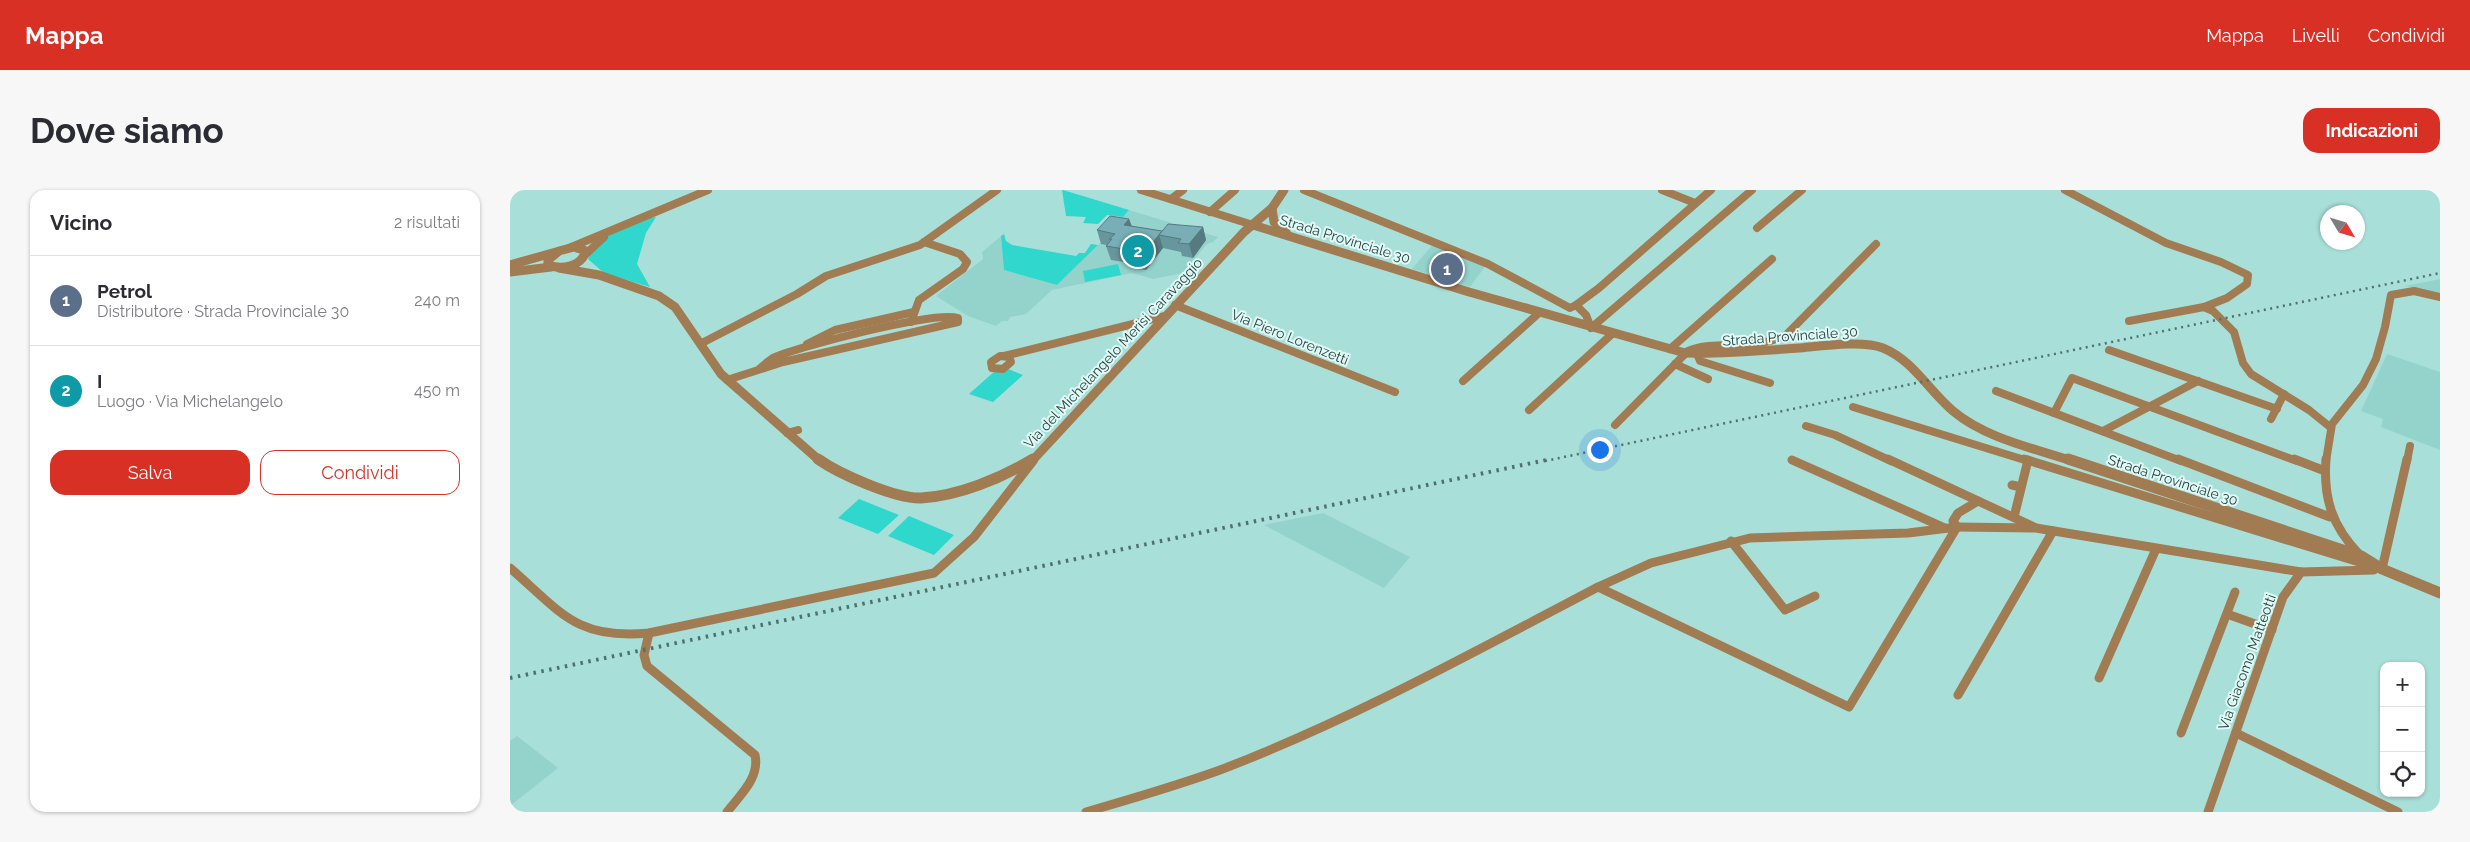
<!DOCTYPE html>
<html lang="it">
<meta charset="utf-8">
<style>
:root{--surface:#fff;--page:#f7f7f7;--text:#2b2b33;--muted:#7c7c81;--line:#e1e1e2;--accent:#d93025}
body{margin:0;font-family:Raleway,sans-serif;background:var(--page);color:var(--text)}
.controls{position:absolute;right:15px;bottom:15px;display:grid;overflow:hidden;border-radius:10px;box-shadow:0 1px 4px #0004}
.controls button{width:45px;height:45px;display:grid;place-items:center;padding:0;border:0;border-bottom:1px solid var(--line);background:var(--surface);color:var(--text);font:25px sans-serif}
.compass{position:absolute;left:1810px;top:15px;width:45px;height:45px;border-radius:50%;background:var(--surface);box-shadow:0 1px 4px #0004;rotate:128deg}
.you{position:absolute;left:1089px;top:259px;width:18px;height:18px;margin:-12px;border:4px solid #fff;border-radius:50%;background:#1a73e8;box-shadow:0 0 0 8px #1a73e833}
.badge{display:grid;place-items:center;width:32px;height:32px;border-radius:50%;background:var(--accent);color:#fff;font-size:16px;font-weight:700}
.pin{position:absolute;translate:-50% -50%;border:2px solid #fff;box-shadow:0 1px 5px #0006}
.list{margin:0;padding:0;list-style:none}
h2{display:flex;justify-content:space-between;align-items:center;height:65px;margin:0;padding:0 20px;font-size:21px}
h2 small{font-size:16px;font-weight:400;color:var(--muted)}
.list li{display:grid;grid-template-columns:32px 1fr auto;gap:15px;align-items:center;box-sizing:border-box;height:90px;padding:0 20px;border-top:1px solid var(--line)}
.list b{display:block;font-size:19px;white-space:nowrap}
.list p{margin:0;font-size:16px;white-space:nowrap;color:var(--muted)}
.list em{font-size:16px;font-style:normal;color:var(--muted)}
.actions{display:flex;gap:10px;padding:15px 20px}
.actions a{flex:1;padding:11px 0;border:1px solid var(--accent);border-radius:15px;text-align:center;font-size:18px;color:var(--accent)}
.actions .main{background:var(--accent);color:#fff}
.icon{flex:none;width:28px;height:28px;fill:none;stroke:currentColor;stroke-width:2;stroke-linecap:round;stroke-linejoin:round}
.map{position:relative;flex:none;width:1930px;height:622px;overflow:hidden;border-radius:15px}
header{display:flex;align-items:center;gap:30px;box-sizing:border-box;height:70px;padding:0 25px;background:var(--accent);color:#fff}
header strong{font-size:24px}
nav{display:flex;gap:28px;margin-inline-start:auto;font-size:18px}
.intro{display:flex;align-items:center;justify-content:space-between;box-sizing:border-box;height:120px;padding:0 30px}
h1{margin:0;font-size:35px}
.button{padding:12px 22px;border-radius:15px;background:var(--accent);color:#fff;font-size:18px;font-weight:700}
main{display:flex;gap:30px;padding:0 30px}
aside{flex:1;background:var(--surface);border-radius:15px;box-shadow:0 1px 4px #0004}
.map>svg:first-child{display:block}
</style>
<header>
<strong>Mappa</strong>
<nav><a>Mappa</a><a>Livelli</a><a>Condividi</a></nav>
</header>
<div class="intro"><h1>Dove siamo</h1><a class="button">Indicazioni</a></div>
<main>
<aside>
<h2>Vicino<small>2 risultati</small></h2>
<ul class="list">
<li><span class="badge" style="background:#5c6f8a">1</span><div><b>Petrol</b><p>Distributore · Strada Provinciale 30</p></div><em>240 m</em></li>
<li><span class="badge" style="background:#0f9aa8">2</span><div><b>I</b><p>Luogo · Via Michelangelo</p></div><em>450 m</em></li>
</ul>
<div class="actions"><a class="main">Salva</a><a>Condividi</a></div>
</aside>
<div class="map">
<svg width="1930" height="622" viewBox="0 0 1930 622">
<rect width="100%" height="100%" fill="#a9dfd9"/>
<g fill="#94d3cc">
<path d="M619,20L708,47L703,52L697,54L673,83L643,89L622,83L542,100L516,124L500,127L498,131H492L486,136L458,126L426,106L473,69L472,62L491,46L494,80L547,95L591,52Z"/>
<path d="M924,53L976,75L960,97L902,79Z"/>
<path d="M1930,89V104L1895,96Z"/>
<path d="M1877,164L1930,182V260L1871,237L1873,229L1851,221Z"/>
<path d="M813,323L900,367L874,398L754,335Z"/>
<path d="M7,546L48,578L0,616V551Z"/>
</g>
<g fill="#2fd7cc">
<path d="M552,0H553L619,20L613,27L597,25L588,34L573,33L576,27L556,26Z"/>
<path d="M146,27L136,43L127,74L140,97L94,83L78,69C88,47 122,29 146,27Z"/>
<path d="M494,44L496,51L502,55L566,66L569,63H575L581,54L588,55L547,95L494,80L491,46Z"/>
<path d="M608,74L611,85L575,92L573,81Z"/>
<path d="M498,179L513,185L483,212L459,204L485,181Z"/>
<path d="M349,309L389,325L368,344L328,328Z"/>
<path d="M399,326L444,345L424,365L378,346Z"/>
</g>
<g fill="none" stroke-linecap="round" stroke-linejoin="round">
<g stroke="#a17b52" stroke-width="8">
<path d="M631,0L743,35"/>
<path d="M794,0L978,74L1060,118L1066,115"/>
<path d="M1152,0L1185,13"/>
<path d="M1201,0L1089,98L1066,115L1076,125L1081,138L1242,0"/>
<path d="M1555,0L1656,53L1711,72L1738,85L1737,94L1717,108L1694,117"/>
<path d="M661,9L673,0"/>
<path d="M700,22L725,0"/>
<path d="M1247,38L1292,0"/>
<path d="M59,58L198,0"/>
<path d="M76,64L94,47"/>
<path d="M665,115L885,202"/>
<path d="M1619,131L1694,117L1703,121L1724,142L1733,173L1741,184L1799,220L1820,237"/>
<path d="M401,132L409,110L453,79L457,72L450,64L414,52"/>
<path d="M190,154L287,104L316,86L410,55L487,0"/>
<path d="M297,154L325,140L404,122"/>
<path d="M1160,159L1262,69"/>
<path d="M1599,160L1767,219"/>
<path d="M1187,164L1190,171L1260,193"/>
<path d="M490,166L499,167L501,172L493,179L482,178L481,172Z"/>
<path d="M494,166L655,126"/>
<path d="M1165,174L1198,189"/>
<path d="M217,190L273,172L448,132V128C424,121 290,156 263,168C258,171 253,176 248,180"/>
<path d="M953,191L1030,122"/>
<path d="M1486,201L1671,271"/>
<path d="M1343,217L1518,271"/>
<path d="M1019,220L1102,144"/>
<path d="M1544,223L1562,188L1787,271"/>
<path d="M1761,229L1774,204"/>
<path d="M1105,235L1178,161C1206,149 1243,162 1276,145L1366,54"/>
<path d="M1296,236L1325,245L1381,271"/>
<path d="M1593,241L1688,191"/>
<path d="M277,243L288,240"/>
<path d="M1816,271L1822,234L1853,195L1866,169L1875,137L1881,105L1904,101L1930,107"/>
<path d="M1897,271L1900,256"/>
</g>
<g stroke="#a17b52" stroke-width="9">
<path d="M1378,269L1524,337"/>
<path d="M1514,269L1862,376"/>
<path d="M1668,269L1820,327"/>
<path d="M1784,269L1815,281"/>
<path d="M1816,269C1813,308 1822,336 1849,364"/>
<path d="M1282,270L1435,338"/>
<path d="M1502,295L1511,297"/>
<path d="M1504,327L1518,270"/>
<path d="M1447,337L1526,338L1791,382"/>
<path d="M1447,337L1339,517L1088,397L1141,373L1240,348L1398,343Z"/>
<path d="M1447,337L1443,331L1448,323L1468,311"/>
<path d="M1221,351L1275,420L1305,406"/>
<path d="M0,378C51,422 66,450 139,443L424,383L464,347L523,271"/>
<path d="M1872,379L1897,269"/>
<path d="M1717,424L1762,440"/>
<path d="M139,443L134,465L137,476L245,565C250,588 230,605 217,622"/>
<path d="M1589,488L1646,359"/>
<path d="M1448,505L1543,341"/>
<path d="M1671,543L1725,402"/>
<path d="M1726,543L1888,622"/>
<path d="M576,622C621,609 666,596 710,580C841,530 964,462 1088,397"/>
<path d="M1698,622L1773,407L1791,382L1864,380"/>
</g>
<g stroke="#a17b52" stroke-width="9">
<path d="M762,18L764,32L776,42"/>
<path d="M743,35L959,102L1175,163C1213,164 1251,161 1289,158C1311,156 1353,150 1373,158C1404,171 1418,200 1443,221C1475,248 1523,258 1562,271"/>
<path d="M64,57L76,61C71,77 52,80 38,75V70L49,61Z"/>
<path d="M0,75L46,62"/>
<path d="M49,78L89,85L149,106L165,117L211,184L310,271"/>
<path d="M0,82L41,77"/>
<path d="M522,271L734,42L762,18L774,0"/>
</g>
<g stroke="#a17b52" stroke-width="11">
<path d="M308,269C329,284 386,309 411,308C449,306 491,288 523,269"/>
<path d="M1558,269L1851,366L1872,379L1930,403"/>
</g>
<path stroke="#50706d" stroke-width="2.5" stroke-dasharray="2 4.5" stroke-linecap="butt" d="M1035,271L1930,83"/>
<path stroke="#50706d" stroke-width="4" stroke-dasharray="2.5 5.5" stroke-linecap="butt" d="M0,488L1041,269"/>
</g>
<path fill="#68969d" d="M619,29L622,36L652,41L693,37L696,50L683,68L672,66L671,62L653,58L636,80L621,78L620,73L601,70L596,56L597,55L591,54L587,40Z"/>
<g fill="#557a7f">
<path d="M619,29L623,42L614,35Z"/>
<path d="M693,37L696,50L683,68L679,54Z"/>
<path d="M652,41L649,45L653,58L636,80L632,66Z"/>
</g>
<g fill="#79aeb6" stroke="#557a7f">
<path d="M600,26L619,29L614,35L652,41L632,66L617,64L620,60L596,56L602,49H599L605,44L587,40Z"/>
<path d="M658,34L693,37L679,54L668,53L671,49L649,45Z"/>
</g>
<g text-anchor="middle" stroke-width="4" stroke-linejoin="round" paint-order="stroke">
<g font-size="14" fill="#293f3d" stroke="#dffaf7">
<text transform="translate(835 49) rotate(17)" y="5">Strada Provinciale 30</text>
<text transform="translate(1280 146) rotate(-4)" y="5">Strada Provinciale 30</text>
<text transform="translate(780 147) rotate(22)" y="5">Via Piero Lorenzetti</text>
<text transform="translate(603 163) rotate(-47)" y="5">Via del Michelangelo Merisi Caravaggio</text>
<text transform="translate(1663 290) rotate(18)" y="5">Strada Provinciale 30</text>
<text transform="translate(1737 472) rotate(-70)" y="5">Via Giacomo Matteotti</text>
</g>
</g>
</svg>
<div class="controls">
<button>+</button>
<button>−</button>
<button><svg class="icon" aria-label="locate" viewBox="0 0 24 24"><circle cx="12" cy="12" r="6"/><path d="M12 2v4M12 18v4M2 12h4M18 12h4"/></svg></button>
</div>
<svg class="compass" viewBox="-18 -18 36 36"><path d="M0-13l5 13h-10z" fill="#e53935"/><path d="M0 13l5-13h-10z" fill="#7c7c81"/></svg>
<div class="you"></div>
<div class="pin badge" style="left:937px;top:79px;background:#5c6f8a">1</div>
<div class="pin badge" style="left:628px;top:61px;background:#0f9aa8">2</div>
</div>
</main>
